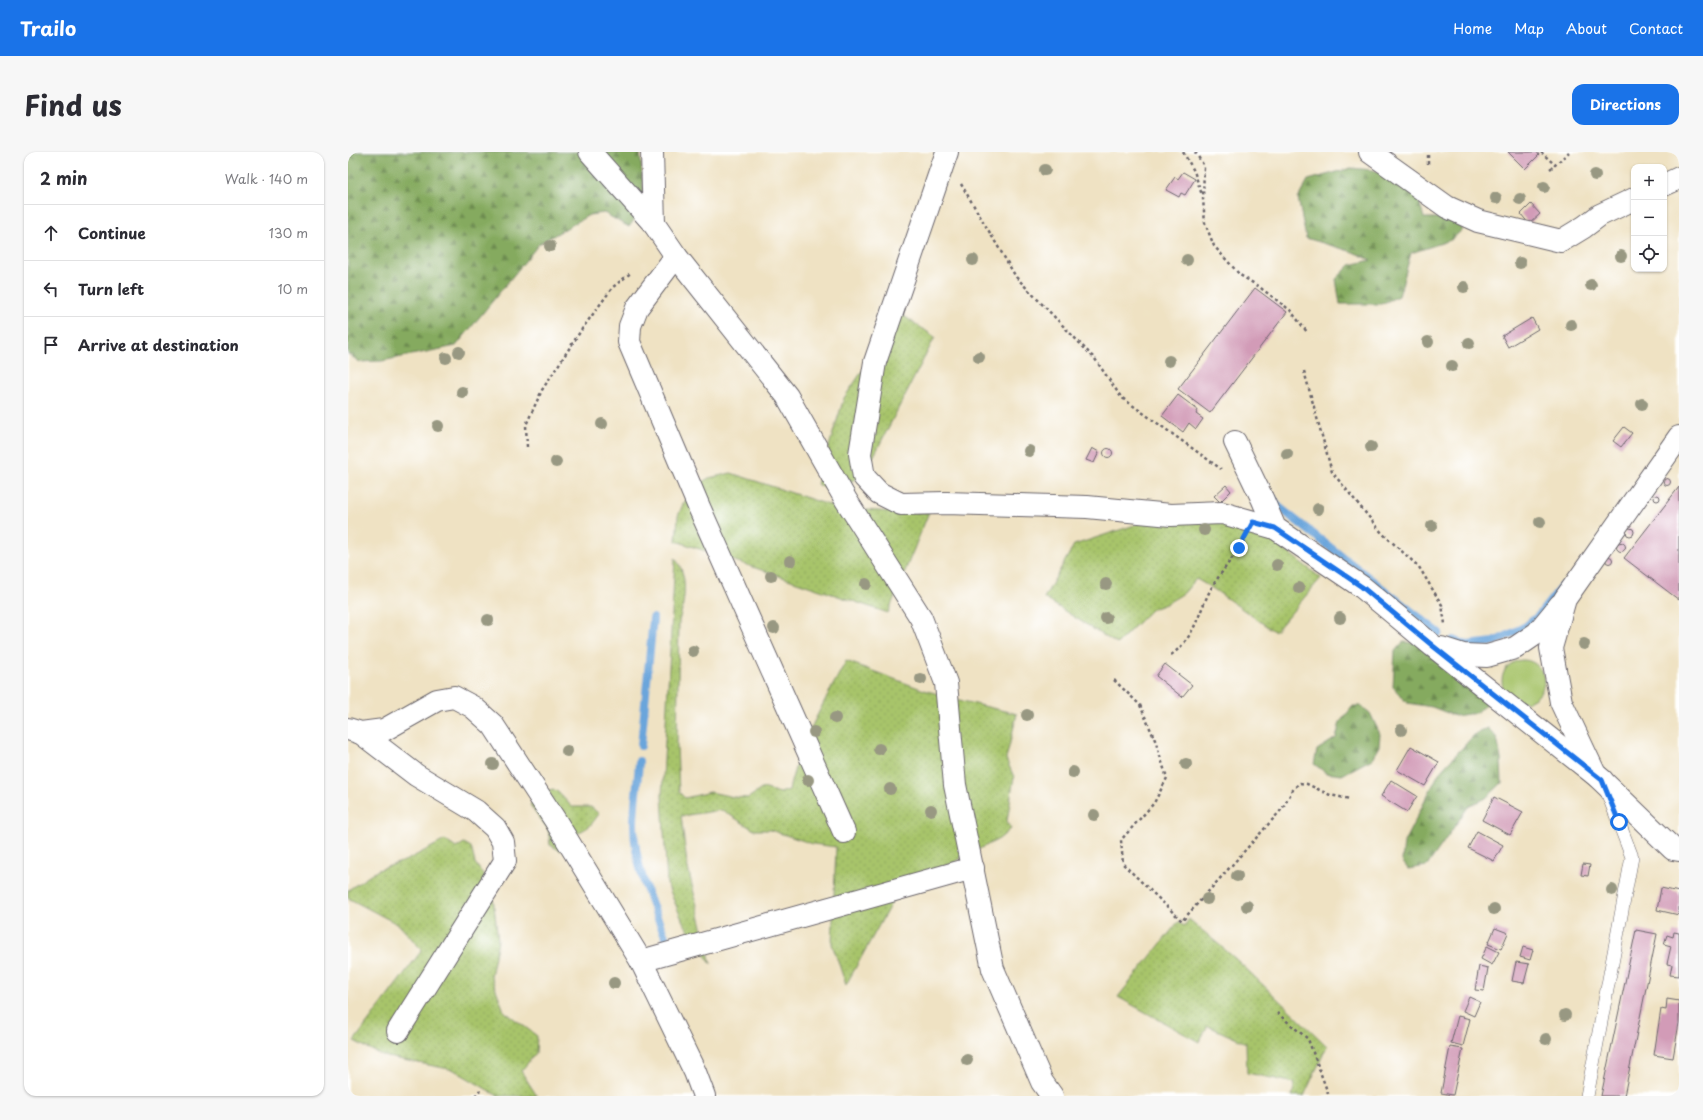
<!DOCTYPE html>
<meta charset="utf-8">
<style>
:root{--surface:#fff;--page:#f7f7f7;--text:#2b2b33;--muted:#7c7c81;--line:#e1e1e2;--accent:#1a73e8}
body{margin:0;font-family:"Playpen Sans",sans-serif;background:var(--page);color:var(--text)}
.controls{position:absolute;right:12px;top:12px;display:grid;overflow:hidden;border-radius:8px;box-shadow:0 1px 3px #0004}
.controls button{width:36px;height:36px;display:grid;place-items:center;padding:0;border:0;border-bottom:1px solid var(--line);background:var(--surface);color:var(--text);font:20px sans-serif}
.stop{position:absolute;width:12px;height:12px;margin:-9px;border:3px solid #1a73e8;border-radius:50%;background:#fff}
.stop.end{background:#1a73e8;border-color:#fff;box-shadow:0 1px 4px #0008}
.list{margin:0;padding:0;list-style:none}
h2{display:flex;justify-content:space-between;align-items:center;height:52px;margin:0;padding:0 16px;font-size:17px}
h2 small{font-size:13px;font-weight:400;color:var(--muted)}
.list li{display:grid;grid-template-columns:26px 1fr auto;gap:12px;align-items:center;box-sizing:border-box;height:56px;padding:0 16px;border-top:1px solid var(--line)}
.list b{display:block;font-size:15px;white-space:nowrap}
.list em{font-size:13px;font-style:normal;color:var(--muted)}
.icon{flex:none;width:22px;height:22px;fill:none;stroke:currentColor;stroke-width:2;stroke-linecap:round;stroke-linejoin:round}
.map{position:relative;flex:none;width:1331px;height:944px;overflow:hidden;border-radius:12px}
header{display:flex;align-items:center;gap:24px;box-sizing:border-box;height:56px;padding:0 20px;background:var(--accent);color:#fff}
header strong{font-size:19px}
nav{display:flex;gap:22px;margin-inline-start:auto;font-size:14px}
.intro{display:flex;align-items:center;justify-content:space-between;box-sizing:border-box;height:96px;padding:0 24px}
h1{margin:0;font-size:28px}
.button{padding:10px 18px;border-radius:12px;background:var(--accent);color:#fff;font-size:14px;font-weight:700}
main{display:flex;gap:24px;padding:0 24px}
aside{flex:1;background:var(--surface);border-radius:12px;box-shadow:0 1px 3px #0004}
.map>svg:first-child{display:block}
</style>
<header>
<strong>Trailo</strong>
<nav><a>Home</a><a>Map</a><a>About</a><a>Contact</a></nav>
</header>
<div class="intro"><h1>Find us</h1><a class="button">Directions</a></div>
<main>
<aside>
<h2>2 min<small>Walk · 140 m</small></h2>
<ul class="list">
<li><svg class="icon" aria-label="ahead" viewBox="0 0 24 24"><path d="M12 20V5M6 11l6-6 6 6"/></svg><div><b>Continue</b></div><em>130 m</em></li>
<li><svg class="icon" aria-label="left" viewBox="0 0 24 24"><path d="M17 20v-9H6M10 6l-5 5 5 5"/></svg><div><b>Turn left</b></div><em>10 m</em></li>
<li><svg class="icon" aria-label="arrive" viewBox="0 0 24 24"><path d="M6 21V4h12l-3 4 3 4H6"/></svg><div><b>Arrive at destination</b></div></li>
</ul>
</aside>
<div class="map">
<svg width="1331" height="944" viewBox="0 0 1331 944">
<defs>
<pattern id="grass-dots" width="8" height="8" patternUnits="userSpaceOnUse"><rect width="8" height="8" fill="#a7c46b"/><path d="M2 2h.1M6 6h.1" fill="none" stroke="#8fa85e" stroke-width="1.8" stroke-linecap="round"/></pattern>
<pattern id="forest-firs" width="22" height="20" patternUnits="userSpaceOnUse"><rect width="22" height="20" fill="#85aa5f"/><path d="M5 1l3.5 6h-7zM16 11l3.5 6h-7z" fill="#6c8a50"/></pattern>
</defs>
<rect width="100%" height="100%" fill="#fff"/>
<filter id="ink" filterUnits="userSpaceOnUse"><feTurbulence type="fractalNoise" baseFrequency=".025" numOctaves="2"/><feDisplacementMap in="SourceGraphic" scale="8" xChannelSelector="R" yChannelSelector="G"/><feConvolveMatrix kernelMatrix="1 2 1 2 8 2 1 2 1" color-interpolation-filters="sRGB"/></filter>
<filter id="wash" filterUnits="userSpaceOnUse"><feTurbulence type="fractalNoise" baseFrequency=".012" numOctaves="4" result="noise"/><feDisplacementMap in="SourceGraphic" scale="16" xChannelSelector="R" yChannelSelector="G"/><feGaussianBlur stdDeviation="0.9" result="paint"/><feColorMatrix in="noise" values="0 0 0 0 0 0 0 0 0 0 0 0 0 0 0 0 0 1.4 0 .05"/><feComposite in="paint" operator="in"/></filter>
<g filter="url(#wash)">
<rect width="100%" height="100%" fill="#efe2c3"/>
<g fill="url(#grass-dots)" stroke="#647353">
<path d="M553,162L587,185L516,323L484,338L469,332L496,246Z"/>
<path d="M383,321L490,356L545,360H581L540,461L328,389L330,364L335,352L349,333L361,326Z"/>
<path d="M878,364L911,378L973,426L927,480L864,436L848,427L836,441L818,452L804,457L769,492L696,446L726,393L799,369Z"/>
<path d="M327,406C341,424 337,448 331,469L329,594L331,640L337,646L362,640L386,645L400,646L415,636L432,641L441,638C451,593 476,550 498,509L576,538L615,549L669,562L658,607L666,625L659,669L663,677L651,687L550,739L498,833L484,792L488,695L465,692L422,678H406L374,658L333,664L339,712L363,812L335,770L319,732L314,644Z"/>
<path d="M205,637L210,640L224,655H243L251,662L242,674L218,688L213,699L202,693L200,677L182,653L191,641Z"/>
<path d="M97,688L108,696L116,691L123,695L127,711L144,735L150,789L143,824L156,859L189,884L188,901L173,919L189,944H150L106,918L35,904L6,889L74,798L51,773L0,746V738L30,718L59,708Z"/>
<path d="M841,767L889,808L979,894L956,944H944L947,931L899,921L898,891L860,874L851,890L770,845L830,770L836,774Z"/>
</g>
<g fill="url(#forest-firs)" stroke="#54664d">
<path d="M0,0H292L297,53L281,75L256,61L241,63L191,92L108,194L34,209L12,210L0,202Z"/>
<path d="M1003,16L1025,18L1066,32L1076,66H1103L1115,77L1103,88L1063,101L1051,144L1033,152H992L988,127L1002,113L1023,108L1005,100L958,86L950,46L960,28Z"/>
<path d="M1055,490L1071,491L1137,544L1138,553L1128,561L1107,564L1084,555L1059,551L1045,535L1047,499Z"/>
<path d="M1005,554H1013L1022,561L1032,582L1031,594L1024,607L994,623L978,621L966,612L969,598L988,586L992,570Z"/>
<path d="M1140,576L1149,586L1153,607L1154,631L1138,646L1120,655L1079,714L1060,717L1054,709L1056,690L1091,621L1127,582Z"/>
</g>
<circle fill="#a7c46b" stroke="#647353" cx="1175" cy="529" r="21"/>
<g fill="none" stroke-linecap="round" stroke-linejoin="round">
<g stroke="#6ba5db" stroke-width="8">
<path d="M922,343L931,355L1091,481"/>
<path d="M1105,488L1119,493L1146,490L1178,474L1191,463L1214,434"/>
<path d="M293,594L305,466"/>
<path d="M291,609C290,630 286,651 286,673C286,711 302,749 317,784"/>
</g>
</g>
<g id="blocks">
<g fill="#d29bb7">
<path d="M1160,0H1189L1191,3L1177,17Z"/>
<path d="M835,20L847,27L837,43L833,41L831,45L818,38L827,25L830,27Z"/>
<path d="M1183,52L1192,62L1181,72L1173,62Z"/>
<path d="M907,136L939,160L862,261L830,237Z"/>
<path d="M1184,166L1190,177L1160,195L1154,184Z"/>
<path d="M830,243L850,258L848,262L855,267L848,277L841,271L835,280L814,264Z"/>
<path d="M1276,275L1284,281L1273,295L1265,289Z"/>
<path d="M744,296L751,300L746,311L738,308Z"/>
<circle cx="760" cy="301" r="4.5"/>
<circle cx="1319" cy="330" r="3.5"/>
<path d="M878,333L883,339L872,350L866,344Z"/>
<path d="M1331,335V448L1276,406Z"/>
<circle cx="1309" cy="346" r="3"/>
<circle cx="1282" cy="380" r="4"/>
<circle cx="1273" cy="395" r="4.5"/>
<circle cx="1261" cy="408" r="3.5"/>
<path d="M817,512L844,533L834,545L808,524Z"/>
<path d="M1063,594L1091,610L1077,634L1049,618Z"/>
<path d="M1043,628L1069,644L1059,660L1033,644Z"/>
<path d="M1146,645L1175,660L1162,683L1134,668Z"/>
<path d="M1129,679L1155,693L1146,709L1120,696Z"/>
<path d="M1235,712L1242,713L1240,724L1233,723Z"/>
<path d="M1313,736L1331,740V763L1309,758Z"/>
<path d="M1147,776L1160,781L1153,797L1140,792Z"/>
<path d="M1288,778L1309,782L1276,944H1253Z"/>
<path d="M1326,780L1331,781V824L1322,823L1324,813L1319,812L1323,794L1316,792L1319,783L1325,785Z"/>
<path d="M1139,794L1151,800L1144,813L1133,807Z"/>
<path d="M1175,795L1185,798L1182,808L1172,805Z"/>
<path d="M1168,810L1181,812L1176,831L1164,829Z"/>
<path d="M1131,814L1140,816L1136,839L1127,838Z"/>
<path d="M1121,845L1132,850L1126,864L1115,859Z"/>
<path d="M1319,847L1331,849V871L1325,906L1306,903L1313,857L1318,858Z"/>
<path d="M1110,864L1122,867L1115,894L1103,891Z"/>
<path d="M1102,895L1115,897L1105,943L1093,941Z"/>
</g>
</g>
</g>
<g filter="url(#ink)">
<use href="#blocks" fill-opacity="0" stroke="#6a656b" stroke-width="1"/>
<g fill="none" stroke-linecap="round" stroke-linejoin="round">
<defs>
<path id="service" d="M1239,944L1284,705L1258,637"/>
<g id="minor">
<path d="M242,0L306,72L328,104L439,244L498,348L573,466L598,531L607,633L645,817L694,930L704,944"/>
<path d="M304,0L306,72"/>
<path d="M599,0L527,210L512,302L516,325L531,341L553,352L598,351L739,355L823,363L874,361L927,376"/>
<path d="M1022,0L1099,55L1130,69L1213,89L1236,75L1252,63L1286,47"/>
<path d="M1316,33L1331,26"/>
<path d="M328,104L289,156L282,174L281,190L351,355L496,680"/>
<path d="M1331,285L1217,447L1203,496L1213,550L1247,622L1325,697L1331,698"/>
<path d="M887,290L914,346L927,376L1014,435L1085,494L1254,628"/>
<path d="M1093,496L1115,503L1139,504L1167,496L1189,481L1212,453"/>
<path d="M0,577L13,581L36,578L89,548L106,545L125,555L145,573L207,668L293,809"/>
<path d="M13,581L68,623L128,659L147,676L155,690L157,709L50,879"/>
<path d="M356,944L347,920L293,809L625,716"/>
</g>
</defs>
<use href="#service" stroke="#6a656b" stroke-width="14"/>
<use href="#minor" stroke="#6a656b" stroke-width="24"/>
<g stroke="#6a656b" stroke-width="2.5" stroke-dasharray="3 3" stroke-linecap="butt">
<path d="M835,0L846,19L854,43"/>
<path d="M847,0L856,14L855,47L857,71L866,94L892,123L910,134L942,158L959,180"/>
<path d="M1193,0L1207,13L1221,0"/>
<path d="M1080,12V0"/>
<path d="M1202,17L1207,13"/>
<path d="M613,32L668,125L747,207L773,245L873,317"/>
<path d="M956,219L984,320L1034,381L1071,415L1094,453L1097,472"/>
<path d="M179,295L178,273L194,238L234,177L265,135L284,120"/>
<path d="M823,503C848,485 850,460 864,435C873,420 885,407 893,391"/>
<path d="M766,528L792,553L807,588L819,626L806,651L773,688L775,712L834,769L934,657L946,636L952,631L959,632L982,643L1002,647"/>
<path d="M929,861L960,887L981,944"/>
<path d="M127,944L132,938"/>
</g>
<use href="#service" stroke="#fff" stroke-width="13"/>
<use href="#minor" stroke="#fff" stroke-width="22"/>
</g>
<g fill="#989882">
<circle cx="697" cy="18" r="6"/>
<circle cx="1247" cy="23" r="6"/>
<circle cx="1196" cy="35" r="6"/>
<circle cx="1148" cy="46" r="6"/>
<circle cx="1172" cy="47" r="6"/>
<circle cx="202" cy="94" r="6"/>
<circle cx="1273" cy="104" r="6"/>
<circle cx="625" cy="108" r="6"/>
<circle cx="839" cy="108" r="6"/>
<circle cx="1172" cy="111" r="6"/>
<circle cx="1243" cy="133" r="6"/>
<circle cx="1116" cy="135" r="6"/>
<circle cx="1223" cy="173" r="6"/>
<circle cx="1080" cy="190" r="6"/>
<circle cx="1121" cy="191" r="6"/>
<circle cx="111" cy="200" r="6"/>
<circle cx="631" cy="205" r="6"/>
<circle cx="98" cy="206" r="6"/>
<circle cx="821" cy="209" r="6"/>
<circle cx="1104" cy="214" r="6"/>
<circle cx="114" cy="240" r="6"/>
<circle cx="1294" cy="252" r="6"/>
<circle cx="254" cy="272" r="6"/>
<circle cx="90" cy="274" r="6"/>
<circle cx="1023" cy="295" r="6"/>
<circle cx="681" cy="299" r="6"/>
<circle cx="939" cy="302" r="6"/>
<circle cx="208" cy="310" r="6"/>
<circle cx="970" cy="357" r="6"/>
<circle cx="1192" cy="370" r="6"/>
<circle cx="1084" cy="374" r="6"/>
<circle cx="856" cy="378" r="6"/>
<circle cx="442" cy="409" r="6"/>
<circle cx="929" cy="413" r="6"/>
<circle cx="423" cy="424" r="6"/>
<circle cx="518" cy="432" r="6"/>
<circle cx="758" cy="432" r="6"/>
<circle cx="951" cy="436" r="6"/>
<circle cx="758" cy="466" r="6"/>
<circle cx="992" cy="466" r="6"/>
<circle cx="140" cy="468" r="6"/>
<circle cx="426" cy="476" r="6"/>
<circle cx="1236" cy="492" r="6"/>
<circle cx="345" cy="499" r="6"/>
<circle cx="573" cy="527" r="6"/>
<circle cx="679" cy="563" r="6"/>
<circle cx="487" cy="566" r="6"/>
<circle cx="1053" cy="578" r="6"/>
<circle cx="466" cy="580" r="6"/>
<circle cx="531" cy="597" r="6"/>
<circle cx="219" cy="599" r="6"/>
<circle cx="145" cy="612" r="6"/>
<circle cx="838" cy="612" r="6"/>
<circle cx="725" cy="620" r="6"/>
<circle cx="460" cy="628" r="6"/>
<circle cx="542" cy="637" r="6"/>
<circle cx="583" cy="658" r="6"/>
<circle cx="746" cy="663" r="6"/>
<circle cx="889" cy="724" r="6"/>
<circle cx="1264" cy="738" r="6"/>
<circle cx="859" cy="747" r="6"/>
<circle cx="899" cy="754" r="6"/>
<circle cx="1146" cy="757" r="6"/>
<circle cx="266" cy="831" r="6"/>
<circle cx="1217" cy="863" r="6"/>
<circle cx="1198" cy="887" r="6"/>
<circle cx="619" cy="908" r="6"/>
</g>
</g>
<g fill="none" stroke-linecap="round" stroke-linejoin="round" filter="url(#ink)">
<path stroke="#1a73e8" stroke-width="5" d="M891,396L905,370L927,376L1014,435L1085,494L1254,628L1271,670"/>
</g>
</svg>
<div class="controls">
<button>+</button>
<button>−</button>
<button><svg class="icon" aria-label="locate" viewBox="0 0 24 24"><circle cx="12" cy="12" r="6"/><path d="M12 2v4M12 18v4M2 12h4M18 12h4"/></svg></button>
</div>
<div class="stop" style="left:1271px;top:670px"></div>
<div class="stop end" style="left:891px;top:396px"></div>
</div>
</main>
